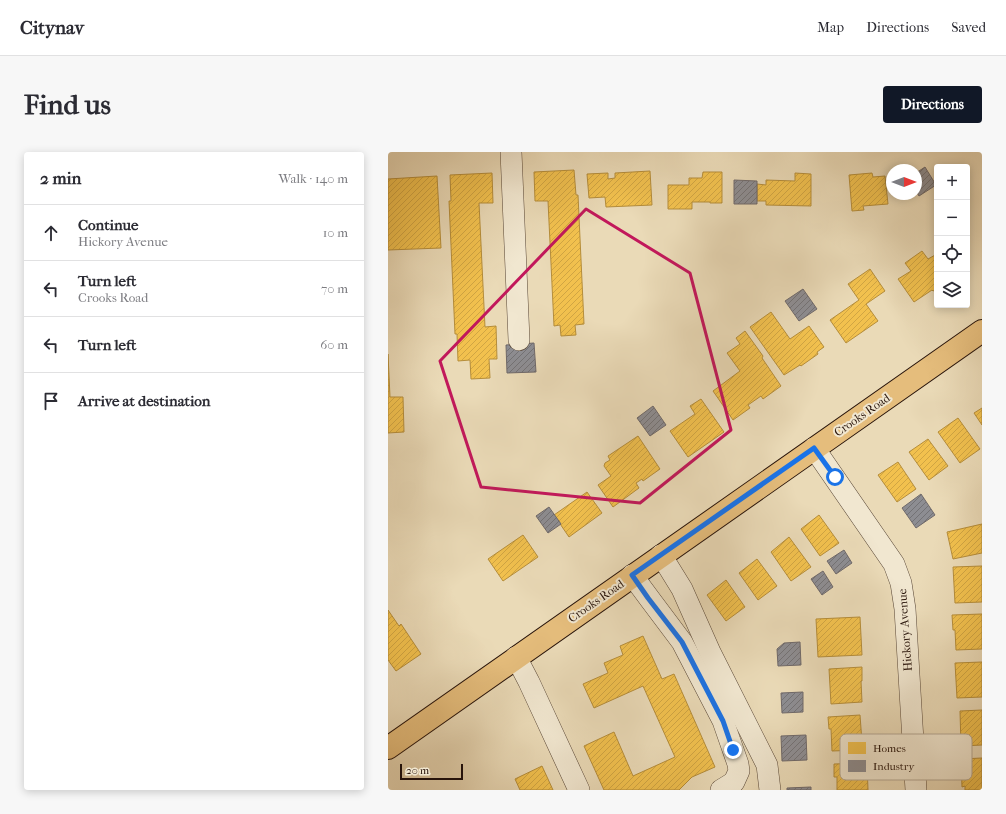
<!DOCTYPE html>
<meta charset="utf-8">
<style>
:root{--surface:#fff;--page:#f7f7f7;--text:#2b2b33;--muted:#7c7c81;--line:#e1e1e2;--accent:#111827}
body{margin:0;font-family:"IM FELL French Canon",serif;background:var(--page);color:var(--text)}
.controls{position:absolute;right:12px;top:12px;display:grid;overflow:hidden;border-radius:4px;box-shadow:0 2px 10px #0003}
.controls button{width:36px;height:36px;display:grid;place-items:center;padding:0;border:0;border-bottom:1px solid var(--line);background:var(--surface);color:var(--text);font:20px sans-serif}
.compass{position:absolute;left:498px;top:12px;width:36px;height:36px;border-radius:50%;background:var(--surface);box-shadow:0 2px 10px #0003;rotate:90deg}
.scale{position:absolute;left:12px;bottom:10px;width:63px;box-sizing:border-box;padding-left:4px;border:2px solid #28140b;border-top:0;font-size:11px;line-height:14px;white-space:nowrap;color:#28140b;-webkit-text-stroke:3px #f1e7d0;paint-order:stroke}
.stop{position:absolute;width:12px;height:12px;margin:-9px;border:3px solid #1a73e8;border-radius:50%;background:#fff}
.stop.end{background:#1a73e8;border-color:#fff;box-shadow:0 1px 4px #0008}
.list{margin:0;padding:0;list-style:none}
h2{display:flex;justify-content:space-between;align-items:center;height:52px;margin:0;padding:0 16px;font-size:17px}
h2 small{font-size:13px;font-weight:400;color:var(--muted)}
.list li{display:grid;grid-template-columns:26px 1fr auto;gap:12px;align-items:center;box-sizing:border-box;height:56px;padding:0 16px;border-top:1px solid var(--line)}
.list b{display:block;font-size:15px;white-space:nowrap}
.list p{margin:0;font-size:13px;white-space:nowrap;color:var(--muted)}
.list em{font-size:13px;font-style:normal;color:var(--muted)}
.icon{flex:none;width:22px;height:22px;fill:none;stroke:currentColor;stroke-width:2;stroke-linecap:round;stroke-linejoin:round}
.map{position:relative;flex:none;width:594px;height:638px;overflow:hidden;border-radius:4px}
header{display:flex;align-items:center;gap:24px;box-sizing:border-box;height:56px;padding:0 20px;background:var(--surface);border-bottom:1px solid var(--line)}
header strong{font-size:19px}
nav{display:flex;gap:22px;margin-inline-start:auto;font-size:14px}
.intro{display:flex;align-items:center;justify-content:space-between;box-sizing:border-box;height:96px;padding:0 24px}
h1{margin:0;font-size:28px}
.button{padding:10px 18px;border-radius:4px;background:var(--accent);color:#fff;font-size:14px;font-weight:700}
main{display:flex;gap:24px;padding:0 24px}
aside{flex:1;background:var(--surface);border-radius:4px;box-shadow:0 2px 10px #0003}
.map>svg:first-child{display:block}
</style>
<header>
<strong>Citynav</strong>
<nav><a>Map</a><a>Directions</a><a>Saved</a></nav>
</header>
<div class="intro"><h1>Find us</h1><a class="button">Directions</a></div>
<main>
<aside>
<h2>2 min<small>Walk · 140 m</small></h2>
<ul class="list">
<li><svg class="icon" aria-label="ahead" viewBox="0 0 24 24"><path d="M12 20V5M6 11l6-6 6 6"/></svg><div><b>Continue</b><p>Hickory Avenue</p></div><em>10 m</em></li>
<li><svg class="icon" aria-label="left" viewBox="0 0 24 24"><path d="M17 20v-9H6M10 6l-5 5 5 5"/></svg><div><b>Turn left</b><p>Crooks Road</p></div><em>70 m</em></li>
<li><svg class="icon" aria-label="left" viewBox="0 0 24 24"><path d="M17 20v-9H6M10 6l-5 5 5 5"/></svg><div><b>Turn left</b></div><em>60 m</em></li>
<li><svg class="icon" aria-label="arrive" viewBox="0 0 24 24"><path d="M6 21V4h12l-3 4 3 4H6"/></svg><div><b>Arrive at destination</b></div></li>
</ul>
</aside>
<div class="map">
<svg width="594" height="638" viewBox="0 0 594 638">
<defs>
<pattern id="homes-hatch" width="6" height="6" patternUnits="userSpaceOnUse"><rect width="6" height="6" fill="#f2c14e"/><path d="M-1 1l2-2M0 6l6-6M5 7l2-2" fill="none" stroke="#d0a543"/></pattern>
<pattern id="industry-hatch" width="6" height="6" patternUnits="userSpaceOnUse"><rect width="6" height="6" fill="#8d8d92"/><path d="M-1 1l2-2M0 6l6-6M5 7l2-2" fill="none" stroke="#737275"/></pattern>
</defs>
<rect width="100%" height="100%" fill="#eadab7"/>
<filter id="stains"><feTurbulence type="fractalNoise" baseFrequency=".005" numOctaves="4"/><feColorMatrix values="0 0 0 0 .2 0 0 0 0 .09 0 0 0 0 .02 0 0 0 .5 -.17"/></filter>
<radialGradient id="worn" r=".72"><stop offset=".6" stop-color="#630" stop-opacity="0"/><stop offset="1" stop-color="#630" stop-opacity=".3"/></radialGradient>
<g fill="url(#homes-hatch)" stroke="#b58d3a">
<path d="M186,18L188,43H190L196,172L187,173L188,183L173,184L172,173L166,174L160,49H147L146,20Z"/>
<path d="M262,19L264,53L218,55L217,45L201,46L199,22L220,21V27L227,26V21Z"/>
<path d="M315,20H334V51H322V50H304V57H280V33H301V26H314Z"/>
<path d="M104,21L105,51H91L97,175L108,174L109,207H101L102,226L83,227L82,208L70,209L69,182H67L61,49H63L62,23Z"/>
<path d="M407,21L423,22V54L378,53V49H369V32L378,33V28L407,29Z"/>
<path d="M484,21L485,25L497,24L500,52L475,54L476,58L464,59L461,23Z"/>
<path d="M49,24L53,96L0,98V27Z"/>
<path d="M534,99L540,107L549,102V137L545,139L544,138L526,150L510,127L523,119L517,111Z"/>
<path d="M482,117L497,139L478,152L490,169L458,191L442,168L471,148L460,132Z"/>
<path d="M383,160L402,187L421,174L436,195L429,200L430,202L413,214L412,213L396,223L362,175Z"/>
<path d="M357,179L375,204L374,206L393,234L375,247L373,244L360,253L362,256L345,268L325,239L352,219L339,201L352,192L348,186Z"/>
<path d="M0,202L2,245H15L16,280L0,281Z"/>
<path d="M313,247L336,280L300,305L282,279L307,262L302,254Z"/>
<path d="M594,256V273L586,261Z"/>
<path d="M570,266L592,297L572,311L550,280Z"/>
<path d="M250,284L272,317L255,329L254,327L248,331L251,336L225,355L210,333L223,324L216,314L217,311L222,308L220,304Z"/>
<path d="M540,287L560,314L541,328L521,300Z"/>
<path d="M510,310L528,337L509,350L490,323Z"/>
<path d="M199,340L214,361L181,385L166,363Z"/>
<path d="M431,363L451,391L432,404L413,377Z"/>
<path d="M594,372V401L565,407L559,380Z"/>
<path d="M135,383L150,405L115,429L100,407Z"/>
<path d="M401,385L423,415L403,429L383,400Z"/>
<path d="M369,407L389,434L370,448L351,421Z"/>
<path d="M594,414V450L567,451L565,415Z"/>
<path d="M338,428L357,455L338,469L319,443Z"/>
<path d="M0,458L11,474L13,472L33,502L8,519L0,508Z"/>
<path d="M594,462V497L568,498L567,478H565L564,463Z"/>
<path d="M472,465L474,503L430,505L428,467Z"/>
<path d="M255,484L274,527L286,522L327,615L304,625L291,638H216L196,594L226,580L245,624L287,605L255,534L206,556L195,532L220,521L216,511L235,503L232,494Z"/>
<path d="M594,510V545L569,546L567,511Z"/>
<path d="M474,515V529H473L474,550L443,552L441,517Z"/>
<path d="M594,558V593L573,594L572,559Z"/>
<path d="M472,563L474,590H472V598L444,599L443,577H441L440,565Z"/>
<path d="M594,606V638H577V634L574,635L573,607Z"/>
<path d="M479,611L480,638H449V625H446V612Z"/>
<path d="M154,614L165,638H132L127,627Z"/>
</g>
<g fill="url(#industry-hatch)" stroke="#6f696a">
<path d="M537,15L548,33L531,44L528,39V21Z"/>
<path d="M346,28L369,29V52H346Z"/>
<path d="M415,137L429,157L411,169L397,149Z"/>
<path d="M146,191L148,220L119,221L118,193Z"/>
<path d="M265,254L278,273L262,284L249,266Z"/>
<path d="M533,342L547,363L528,376L514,356Z"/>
<path d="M161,355L173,372L160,381L148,364Z"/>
<path d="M456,398L464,411L448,422L439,409Z"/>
<path d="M435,419L445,435L434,443L423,427Z"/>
<path d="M412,490L413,513L390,514L389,497L396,491Z"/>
<path d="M415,540V560L394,561L393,541Z"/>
<path d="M418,583L419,608L394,609L393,584Z"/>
<path d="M423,635V638H399V636Z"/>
</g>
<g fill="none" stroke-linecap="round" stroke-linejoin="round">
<defs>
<g id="minor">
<path d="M123,0L131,188"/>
<path d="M426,296L506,412L513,431L517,457L528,638"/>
<path d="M273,403L294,437L322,500L379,613L382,638"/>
<path d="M244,423L261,446L294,490L335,569L350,612L351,619L346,630L333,638"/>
<path d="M128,505L141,530L191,638"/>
</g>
<path id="major" d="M0,596L594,179"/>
</defs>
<use href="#minor" stroke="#584636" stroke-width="22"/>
<use href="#major" stroke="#28140b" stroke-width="24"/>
<use href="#minor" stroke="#f1e7d0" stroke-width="21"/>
<use href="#major" stroke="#e5bd7c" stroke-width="22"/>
</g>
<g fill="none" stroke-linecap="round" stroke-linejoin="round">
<path stroke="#1a73e8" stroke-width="5" d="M345,598L335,569L294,490L260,446L244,423L426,296L447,325"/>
</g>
<path fill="none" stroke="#c2185b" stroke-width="3" stroke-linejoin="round" d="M198,57L302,121L343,278L252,351L93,335L52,209Z"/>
<g text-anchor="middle" stroke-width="4" stroke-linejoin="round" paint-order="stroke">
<g font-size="12" fill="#28140b" stroke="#f1e7d0">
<text transform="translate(474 263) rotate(-35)" y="4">Crooks Road</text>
<text transform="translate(208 449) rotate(-35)" y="4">Crooks Road</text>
<text transform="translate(517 478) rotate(-94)" y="4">Hickory Avenue</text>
</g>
</g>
<rect x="452" y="582" width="132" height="46" rx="6" fill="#f1e7d0" stroke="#b5a895" stroke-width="1"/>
<rect x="460" y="590" width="18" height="12" fill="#f2c14e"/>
<rect x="460" y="608" width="18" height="12" fill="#8d8d92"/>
<g font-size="11" fill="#28140b">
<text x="485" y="600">Homes</text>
<text x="485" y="618">Industry</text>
</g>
<rect width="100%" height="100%" filter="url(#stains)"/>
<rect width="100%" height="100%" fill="url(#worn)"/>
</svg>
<div class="controls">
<button>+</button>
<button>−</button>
<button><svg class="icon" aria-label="locate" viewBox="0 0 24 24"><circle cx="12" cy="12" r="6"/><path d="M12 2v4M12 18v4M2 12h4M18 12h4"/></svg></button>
<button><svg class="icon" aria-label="layers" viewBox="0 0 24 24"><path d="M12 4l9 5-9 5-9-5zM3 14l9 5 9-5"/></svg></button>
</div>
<svg class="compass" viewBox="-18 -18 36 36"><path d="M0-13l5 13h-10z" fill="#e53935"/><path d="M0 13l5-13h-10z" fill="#7c7c81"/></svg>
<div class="scale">20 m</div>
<div class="stop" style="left:447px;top:325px"></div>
<div class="stop end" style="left:345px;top:598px"></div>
</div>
</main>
